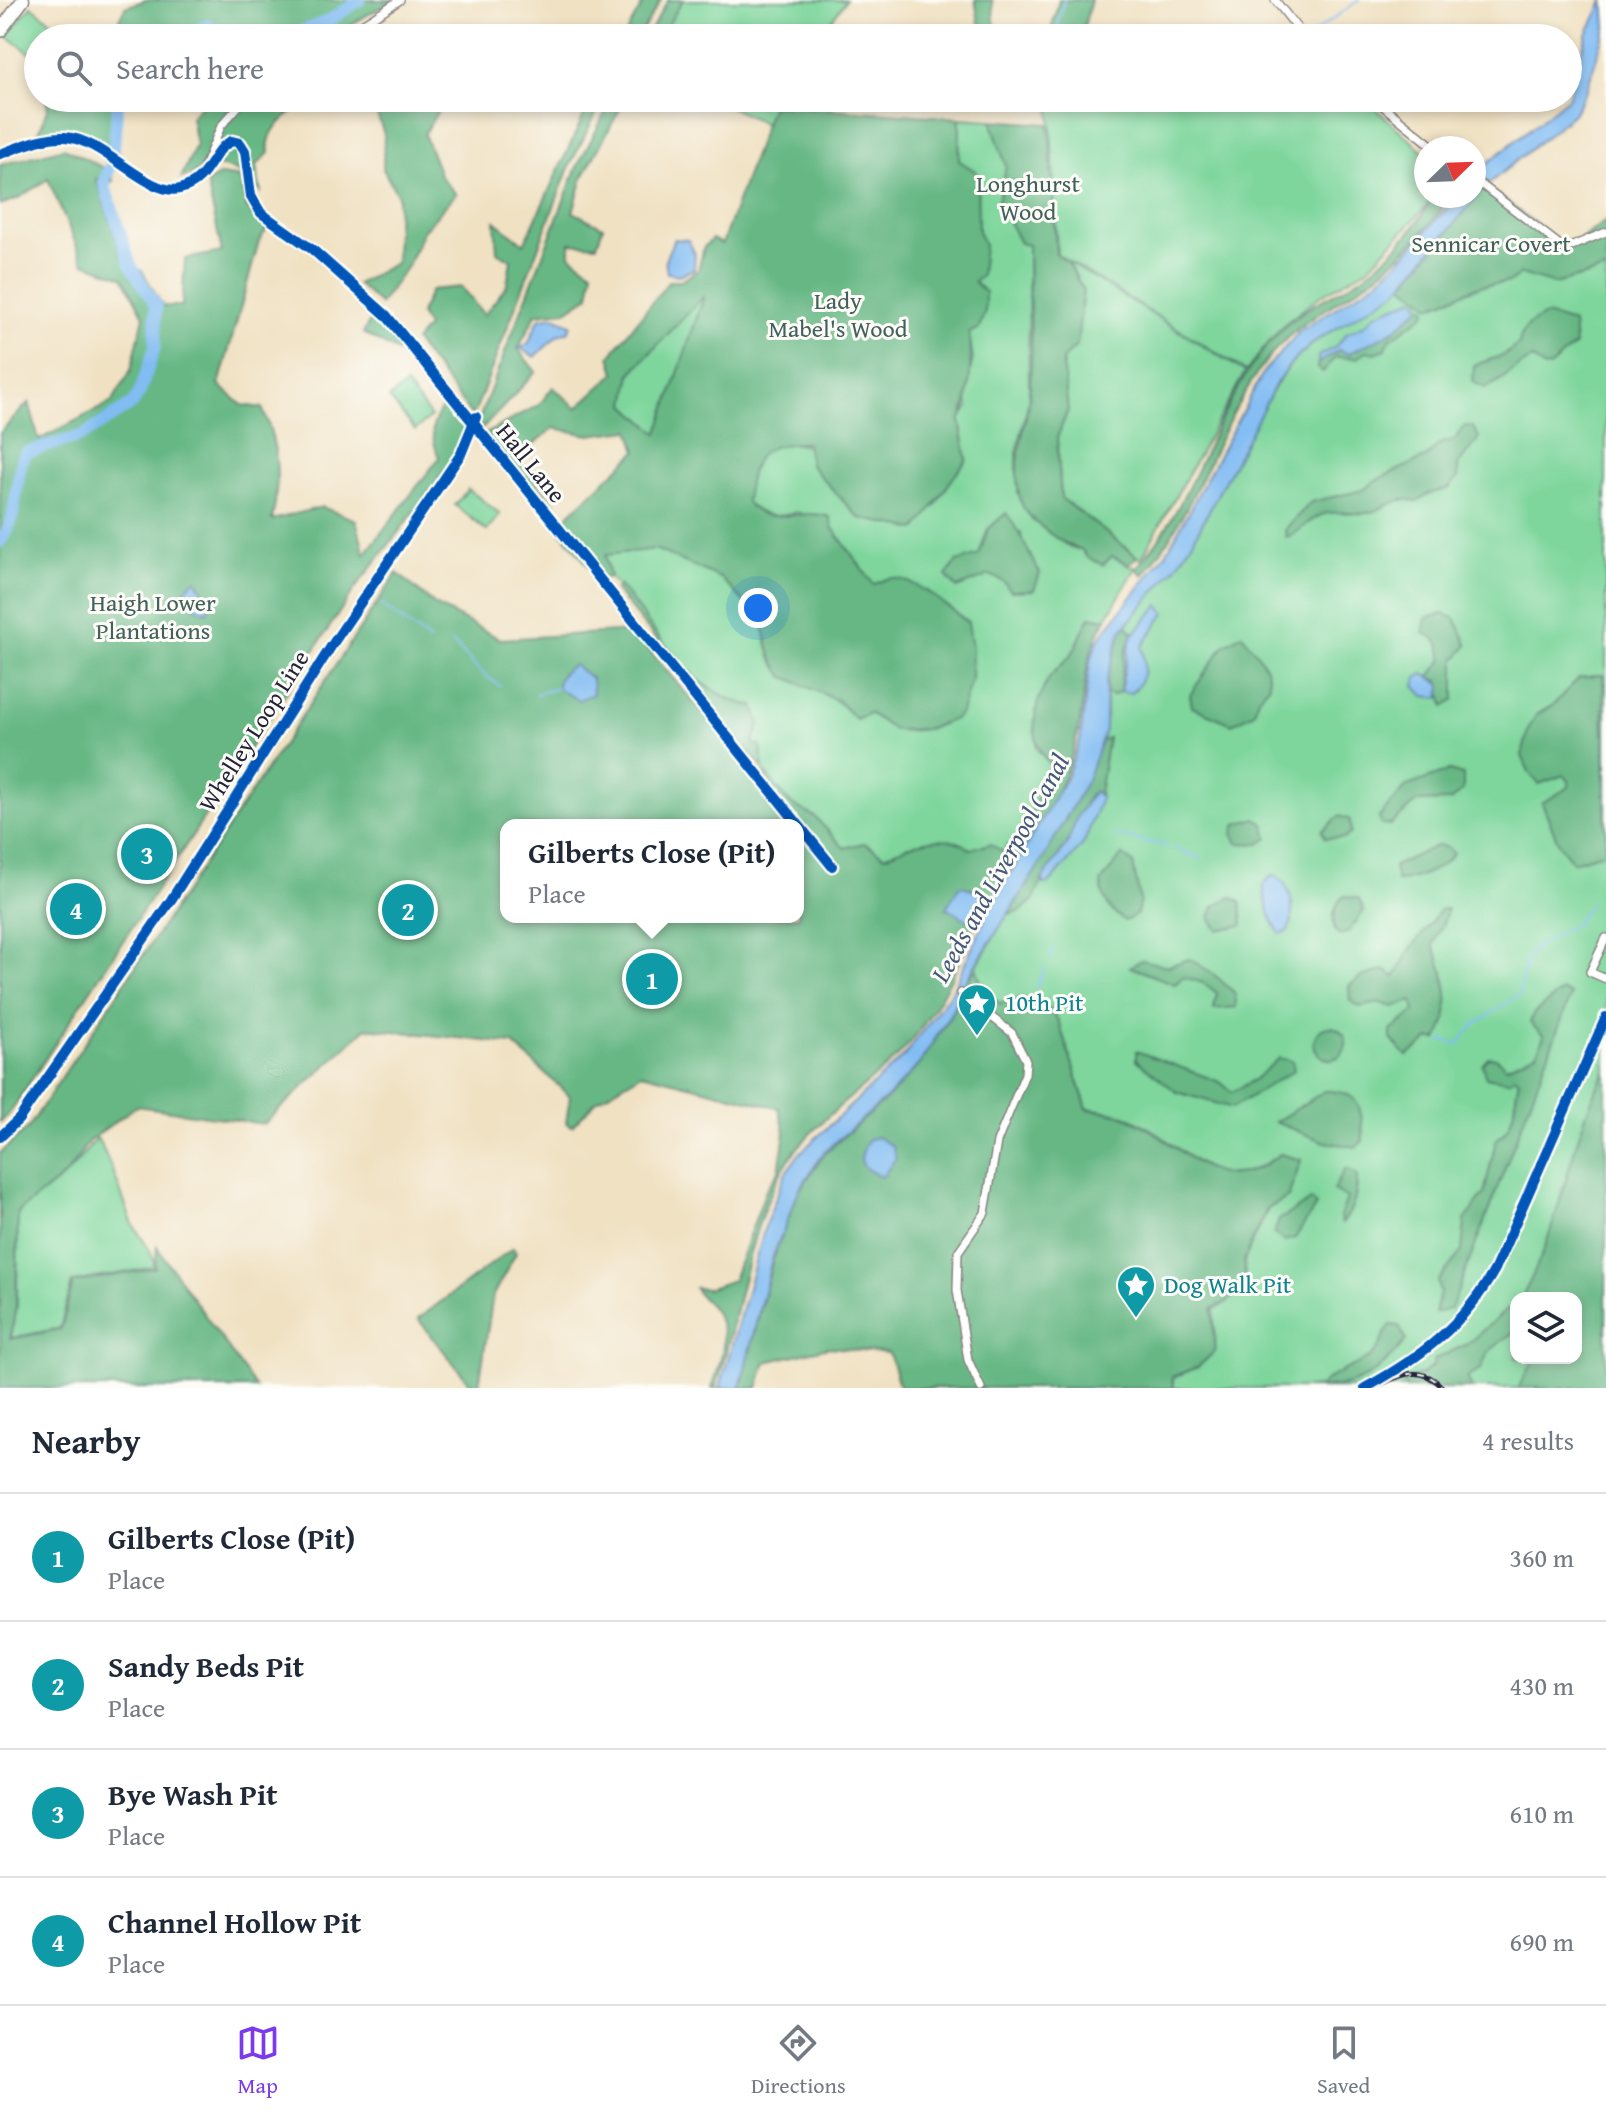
<!DOCTYPE html>
<style>
:root{--surface:#fff;--page:#f2f2f3;--text:#1f2937;--muted:#747a83;--line:#e0e1e3;--accent:#7c3aed}
body{margin:0;font-family:"Gentium Book Plus",serif;background:var(--page);color:var(--text)}
.controls{position:absolute;right:24px;bottom:24px;display:grid;overflow:hidden;border-radius:16px;box-shadow:0 4px 12px #0003}
.controls button{width:72px;height:72px;display:grid;place-items:center;padding:0;border:0;border-bottom:2px solid var(--line);background:var(--surface);color:var(--text);font:40px sans-serif}
.compass{position:absolute;left:1414px;top:136px;width:72px;height:72px;border-radius:50%;background:var(--surface);box-shadow:0 4px 12px #0003;rotate:67deg}
.you{position:absolute;left:758px;top:608px;width:28px;height:28px;margin:-20px;border:6px solid #fff;border-radius:50%;background:#1a73e8;box-shadow:0 0 0 12px #1a73e833}
.badge{display:grid;place-items:center;width:52px;height:52px;border-radius:50%;background:var(--accent);color:#fff;font-size:26px;font-weight:700}
.pin{position:absolute;translate:-50% -50%;border:4px solid #fff;box-shadow:0 2px 8px #0006}
.popup{position:absolute;left:500px;top:819px;width:304px;height:104px;box-sizing:border-box;display:grid;place-content:center;border-radius:16px;background:var(--surface);filter:drop-shadow(0 2px 6px #0005);font-size:26px;white-space:nowrap;color:var(--muted)}
.popup b{font-size:30px;color:var(--text)}
.popup::after{content:'';position:absolute;left:50%;top:100%;margin-left:-16px;border:16px solid transparent;border-top-color:var(--surface)}
.list{margin:0;padding:0;list-style:none}
h2{display:flex;justify-content:space-between;align-items:center;height:104px;margin:0;padding:0 32px;font-size:34px}
h2 small{font-size:26px;font-weight:400;color:var(--muted)}
.list li{display:grid;grid-template-columns:52px 1fr auto;gap:24px;align-items:center;box-sizing:border-box;height:128px;padding:0 32px;border-top:2px solid var(--line)}
.list b{display:block;font-size:30px;white-space:nowrap}
.list p{margin:0;font-size:26px;white-space:nowrap;color:var(--muted)}
.list em{font-size:26px;font-style:normal;color:var(--muted)}
.icon{flex:none;width:44px;height:44px;fill:none;stroke:currentColor;stroke-width:2;stroke-linecap:round;stroke-linejoin:round}
.map{position:relative;flex:none;width:1606px;height:1388px;overflow:hidden}
.search{position:absolute;background:var(--surface);box-shadow:0 4px 12px #0003;left:24px;right:24px;top:24px;height:88px;display:flex;align-items:center;gap:20px;box-sizing:border-box;padding:0 28px;border-radius:44px;color:var(--muted);font-size:30px}
.sheet{height:616px;background:var(--surface)}
nav{display:flex;justify-content:space-around;align-items:center;box-sizing:border-box;height:112px;border-top:2px solid var(--line);background:var(--surface);font-size:22px;color:var(--muted)}
nav a{display:grid;justify-items:center;gap:4px}
nav .on{color:var(--accent)}
.map>svg:first-child{display:block}
</style>
<div class="map">
<svg width="1606" height="1388" viewBox="0 0 1606 1388">
<rect width="100%" height="100%" fill="#fdfcf7"/>
<filter id="ink" filterUnits="userSpaceOnUse"><feTurbulence type="fractalNoise" baseFrequency=".0125" numOctaves="2"/><feDisplacementMap in="SourceGraphic" scale="16" xChannelSelector="R" yChannelSelector="G"/><feConvolveMatrix kernelMatrix="1 2 1 2 8 2 1 2 1" color-interpolation-filters="sRGB"/></filter>
<filter id="wash" filterUnits="userSpaceOnUse"><feTurbulence type="fractalNoise" baseFrequency=".006" numOctaves="4" result="noise"/><feDisplacementMap in="SourceGraphic" scale="32" xChannelSelector="R" yChannelSelector="G"/><feGaussianBlur stdDeviation="1.8" result="paint"/><feColorMatrix in="noise" values="0 0 0 0 0 0 0 0 0 0 0 0 0 0 0 0 0 1.4 0 .05"/><feComposite in="paint" operator="in"/></filter>
<g filter="url(#wash)">
<rect width="100%" height="100%" fill="#f0e1c2"/>
<g fill="#7ed69c" stroke="#507c6c" stroke-width="2" fill-rule="evenodd">
<path d="M670,0H846L819,38H650Z"/>
<path d="M31,6L74,38H38V55H33L7,36Z"/>
<path d="M712,98H776L765,124Z"/>
<path d="M1050,98H1364L1426,154V196H1433L1427,206L1368,268L1320,296L1282,326L1246,371L1057,254Z"/>
<path d="M960,118L991,120L1006,166L999,202L1020,243L1028,245L1029,399L1017,452L1018,493L1032,520L1070,548L1081,549L1087,557L1112,556L1136,568L1106,619L1090,616L1073,653L1050,677L1040,701L1036,748L1051,765L1020,840L1006,846L1005,853L903,848L885,856L864,843L844,848L815,817L791,804L774,784L763,769L761,747L752,744L760,724L736,703L693,678L610,578L605,555L655,549L721,578L763,621L771,657L802,683L837,701L856,719L869,713C878,717 888,729 897,730C917,733 947,726 961,713L968,622L927,591L910,587L901,579L873,584L832,527L797,512C777,518 761,519 746,502C748,481 750,452 775,444C808,433 902,491 935,507L951,479L967,460L960,420L968,407L966,388L973,359L969,333L974,282L984,245L978,232L977,172L959,161ZM988,529L1021,532L1022,545L1040,573C1006,580 997,588 979,555Z"/>
<path d="M1068,262L1245,372L1141,559L1061,498L1057,438L1068,410L1062,360L1083,290Z"/>
<path d="M1606,270V1388H1174L1173,1378L1198,1367L1215,1351L1214,1309L1226,1303L1239,1289L1245,1275L1244,1260L1268,1209L1288,1197L1301,1160L1280,1154C1214,1204 1191,1148 1135,1120C1120,1113 1104,1110 1087,1108L1058,1020L1042,1001L1021,998L1000,1003L984,991L976,967L1087,780L1106,717V682L1121,631L1177,566L1193,541L1260,409L1292,362L1317,340L1403,285L1431,306L1480,286L1510,282L1521,273L1554,284ZM1516,1298H1576V1358H1516Z"/>
<path d="M705,294L658,434L626,405L631,373Z"/>
<path d="M406,385L431,417L415,430L389,398Z"/>
<path d="M468,489L500,514L487,531L455,505Z"/>
<path d="M97,1138C113,1165 120,1193 132,1222C139,1238 154,1249 154,1267L72,1282L60,1328L11,1338L17,1306L18,1212L67,1174Z"/>
</g>
<g fill="#66b784" stroke="#446c60" stroke-width="2" fill-rule="evenodd">
<path d="M146,0H393L328,38H224L216,28L195,38H110L125,7Z"/>
<path d="M645,0H661L638,38H623Z"/>
<path d="M668,0H683L660,38H646Z"/>
<path d="M975,0H992L996,38H982Z"/>
<path d="M1059,0H1091L1081,38H1049Z"/>
<path d="M45,98H124L108,151L67,134L38,136L48,107Z"/>
<path d="M207,98H307C291,116 265,126 269,153L256,166L261,192C241,171 235,167 205,165L192,175L181,178L196,145L191,117Z"/>
<path d="M366,98H446L424,134L441,177L456,194L423,231L408,265L380,304L357,284L396,263L398,196L383,169L384,134L374,107Z"/>
<path d="M592,98H604L570,165L473,417L415,341L427,327L420,314L431,290L461,287L484,315L507,285L511,260L497,252L495,221L524,244Z"/>
<path d="M613,98H626L583,177L573,212L603,227L597,245L570,243V255L593,272L589,296L566,311L536,314L518,349L536,372L482,429L478,422L577,167Z"/>
<path d="M772,105L960,118L959,161L977,172L978,231L984,245L981,276L974,282L985,292V311L979,328L969,333C973,354 970,403 960,420L967,460C948,482 935,507 916,530L859,518L810,465L807,443C758,444 752,454 746,502C769,530 797,506 830,517L832,527L873,584C881,583 883,579 890,578C915,577 949,608 968,623L972,648L971,680L961,712L955,719L926,729L894,730L869,713L856,719L837,700L783,676L771,657L762,621L721,578L655,549L605,555L610,578L597,577L485,434L539,405L553,387L577,408L615,373L610,356L669,281H681L698,270L704,247L712,239L722,244ZM704,296L658,433H657L626,405L631,373ZM554,428L589,435L630,430L637,451L566,517L516,458Z"/>
<path d="M991,120L1049,124L1056,254L1068,262L1083,290L1077,345L1062,360L1068,410L1057,438L1061,498L1138,557L1129,564L1112,556L1103,565L1087,557L1081,549C1065,548 1026,518 1021,502C1010,467 1025,434 1029,399C1034,349 1028,296 1028,245L1020,243L998,201L1006,166Z"/>
<path d="M64,148L112,172L113,182L96,179L124,261L142,271L163,306H182L185,259L222,252L207,183L221,175L240,178L246,207L267,229L259,241L219,385L242,405L262,408C279,445 280,480 272,520L322,507L356,520L365,554L439,458C430,433 429,425 445,404L406,357L363,333L373,316L454,407L467,417L460,452L354,590L9,1114L0,1122V433L29,402L39,440L112,402L131,370L144,316L123,277L84,263L48,179L19,198L0,205V165Z"/>
<path d="M1486,186L1565,246H1571L1606,221V270L1554,284L1521,274L1510,282L1480,286L1431,306L1403,285Z"/>
<path d="M1433,196H1452C1428,228 1399,260 1366,283C1331,307 1296,324 1269,357C1217,423 1197,511 1143,575L1136,568C1199,500 1215,394 1283,328C1308,303 1343,292 1370,271C1393,253 1421,223 1433,196Z"/>
<path d="M1421,306L1427,309L1424,315L1389,340L1386,349L1375,353L1367,351L1357,358L1335,357L1323,372L1317,368L1318,363L1340,350L1348,353L1395,330Z"/>
<path d="M1546,315L1573,323L1575,345L1549,367L1544,368L1533,359C1514,366 1506,380 1485,388L1473,382L1474,365L1504,355L1519,344C1521,328 1532,321 1546,315Z"/>
<path d="M1465,426L1473,427L1479,438L1458,465V478L1448,489L1428,494L1416,502C1402,495 1388,506 1374,511C1357,518 1341,508 1324,514C1309,518 1300,534 1286,537L1285,529L1311,502L1363,490L1380,478L1427,457L1439,444L1455,439Z"/>
<path d="M1006,513C1021,532 1027,552 1040,573L1034,590L1011,591L1003,581L990,575L957,588L946,576L956,562L979,555L988,529Z"/>
<path d="M397,573L435,605L500,639L633,631L729,744L774,784L791,804L815,817L844,848L864,843L885,856C910,844 946,829 970,849L990,844L1004,852L1006,846L1020,840L1050,765C1028,739 1031,708 1049,678C1055,669 1065,663 1071,655C1079,644 1083,628 1091,616L1106,619C1079,664 1088,697 1075,744C1060,799 1024,857 990,902L971,888L947,908L975,924C961,965 926,1030 894,1060C860,1092 814,1122 788,1161C748,1222 738,1318 716,1388H712C720,1363 731,1338 715,1312C710,1303 699,1297 695,1288L707,1289L733,1280L766,1190L779,1171L785,1132L779,1108L642,1073L596,1101L572,1126L566,1123L570,1096L513,1044L366,1028L264,1124L136,1106L89,1141L66,1174L18,1212L16,1306L10,1339L61,1329L73,1283L155,1268L157,1247L256,1388H0V1153L28,1128ZM506,825H798V917H506Z"/>
<path d="M620,586C657,632 691,695 754,706L760,724L753,744L761,746L763,769L615,590Z"/>
<path d="M1443,614L1455,618L1468,645L1455,660V699L1444,706L1439,681L1429,677L1442,661C1443,647 1438,637 1423,633L1426,618Z"/>
<path d="M1126,625L1133,632L1124,656L1120,692L1112,696L1106,693C1106,670 1112,644 1126,625Z"/>
<path d="M1242,634C1255,653 1269,661 1269,686L1258,698L1254,713L1232,724L1192,707L1190,695L1224,645Z"/>
<path d="M1603,675L1606,852L1573,862L1559,844L1542,803L1569,787V781L1564,775L1539,784L1530,774L1522,756L1528,730L1536,715L1553,705L1579,678Z"/>
<path d="M1108,738L1099,794L1094,791L1088,797L1067,844L1043,878L1034,899L1021,911L1009,914L1067,817L1102,740Z"/>
<path d="M1449,771L1463,775V790L1450,801L1417,802L1390,825L1381,824L1379,817L1407,786Z"/>
<path d="M1339,816L1350,820L1351,833L1345,838H1325L1322,831Z"/>
<path d="M1256,818L1264,824L1268,838L1259,844L1238,843L1233,834L1236,824Z"/>
<path d="M1438,845L1448,848L1453,853C1444,868 1415,880 1397,881L1394,866Z"/>
<path d="M1122,855L1133,863L1140,900L1137,914L1125,921C1109,911 1103,901 1101,882Z"/>
<path d="M1345,896L1359,899L1364,911L1348,932L1340,935L1335,931C1332,919 1334,902 1345,896Z"/>
<path d="M1231,897L1241,902L1243,925L1218,930L1210,918L1214,907Z"/>
<path d="M1441,909H1447C1445,924 1437,932 1433,946C1447,974 1455,1012 1437,1040L1430,1039L1407,1056L1391,1039V1031L1415,1011L1413,1001L1393,1007L1380,1003L1359,1007L1350,1001L1349,986L1361,977L1385,970L1395,977L1408,953Z"/>
<path d="M1189,959L1211,972L1235,993L1236,1007L1214,1009L1217,993L1203,983L1183,977L1175,984L1130,967L1141,960L1168,966Z"/>
<path d="M976,969L983,991L1000,1004L1021,998L1042,1001L1058,1020L1087,1109C1104,1111 1120,1113 1135,1121C1190,1148 1216,1205 1280,1154L1301,1160L1288,1197L1267,1209L1244,1260L1245,1275L1239,1289L1226,1303L1212,1308L1215,1351L1198,1367L1172,1377L1173,1388H900L889,1353L829,1347L766,1362L758,1388H741L773,1259L799,1191L825,1153L891,1095L920,1064L953,1011L961,988Z"/>
<path d="M1562,991L1571,995L1451,1309L1435,1313L1440,1293L1438,1281L1462,1251L1465,1220L1484,1194L1496,1140C1517,1125 1513,1103 1519,1080L1515,1077L1508,1081L1486,1077L1482,1064L1488,1057L1496,1058L1506,1067L1537,1053L1544,1036L1530,1023L1534,1013Z"/>
<circle cx="1330" cy="1043" r="16"/>
<path d="M1136,1051L1220,1082L1232,1092L1254,1080L1279,1058L1292,1061L1294,1070L1232,1108L1177,1092L1136,1060Z"/>
<path d="M1606,1070V1388H1518L1535,1358H1576V1298H1521C1563,1227 1567,1141 1606,1070Z"/>
<path d="M1325,1091C1362,1090 1362,1110 1363,1141L1356,1147L1325,1142L1275,1122Z"/>
<path d="M1346,1168L1357,1175C1357,1193 1355,1209 1342,1223L1340,1217L1347,1198L1333,1190Z"/>
<path d="M1311,1200L1316,1206L1295,1238L1285,1241L1274,1234L1279,1220Z"/>
<path d="M513,1248L516,1253L493,1295L479,1385H471L418,1319Z"/>
<path d="M1516,1302V1330L1488,1352L1481,1369L1467,1377L1472,1388H1407L1402,1381L1377,1388L1421,1375L1433,1366L1434,1360L1467,1344Z"/>
<path d="M1391,1325L1399,1326L1406,1340C1375,1378 1358,1388 1308,1388L1320,1387C1331,1373 1354,1367 1369,1358C1381,1351 1382,1334 1391,1325Z"/>
</g>
<g fill="#81bcf3" stroke="#526f97" stroke-width="2">
<path d="M1604,0L1606,28L1586,91L1573,114L1486,186L1397,291L1317,340L1292,362L1277,382L1193,541L1177,566L1121,631L1106,682L1105,730L1087,780L1045,856L961,988L952,1011L920,1063L890,1095L824,1152L799,1190L772,1259L740,1388H720L766,1223L786,1172L801,1152L905,1055L952,991L985,920L980,915L969,921L946,908L959,887L964,886L984,896L985,907H991L1067,776L1080,740L1090,662L1098,640L1167,552L1264,371L1300,331L1377,281L1398,262L1458,196H1474V184L1484,166L1568,98L1587,34Z"/>
<path d="M674,239L688,240L695,254L694,269L679,275L667,273L665,260Z"/>
<path d="M1415,298L1421,306L1395,330L1348,354L1339,350L1318,363V356L1335,347L1347,333L1365,325L1375,314Z"/>
<path d="M552,316L571,324L569,331L558,335L535,357L520,348L528,344L539,319Z"/>
<path d="M196,579L210,603L207,612L195,607L185,590Z"/>
<path d="M1159,605L1165,613L1142,647C1146,665 1146,680 1131,693L1120,692L1131,637Z"/>
<path d="M574,665L592,679L593,694L578,700L557,688C557,677 564,670 574,665Z"/>
<path d="M1424,674L1442,685L1440,698L1424,696L1415,686L1417,678Z"/>
<path d="M1094,791L1101,798L1084,843L1050,883L1043,884V878L1067,844L1078,815Z"/>
<path d="M1275,875C1293,885 1296,914 1288,931L1281,934C1273,927 1265,902 1264,890C1263,883 1269,878 1275,875Z"/>
<path d="M878,1137L892,1146L896,1158L882,1177C858,1167 856,1161 869,1139Z"/>
</g>
<g fill="none" stroke-linecap="round" stroke-linejoin="round">
<g stroke="#81bcf3" stroke-width="2">
<path d="M1308,37L1359,0"/>
<path d="M1054,38L1064,0"/>
<path d="M381,605L430,641"/>
<path d="M452,642L482,673L500,686"/>
<path d="M536,694L557,688"/>
<path d="M1115,835L1167,846"/>
<path d="M1175,848L1202,859"/>
<path d="M1050,957L1054,948"/>
<path d="M1037,986L1044,970"/>
<path d="M1441,1040L1458,1044L1474,1025L1519,995L1527,959L1535,947L1575,924L1590,904"/>
</g>
<g stroke="#81bcf3" stroke-width="12">
<path d="M181,38L207,25L230,38"/>
<path d="M284,38L330,20L360,0"/>
<path d="M0,542C20,518 13,481 25,453L84,435L132,404L140,392L155,347L156,305L131,266L104,184L113,157L118,98"/>
</g>
</g>
</g>
<g filter="url(#ink)">
<g fill="none" stroke-linecap="round" stroke-linejoin="round">
<defs>
<g id="street">
<path d="M1275,0L1305,38"/>
<path d="M340,38L400,0"/>
<path d="M1373,98L1435,148"/>
<path d="M0,154C20,147 43,136 65,137C104,139 148,197 180,189C211,181 210,150 232,141L240,143L245,151L251,196L261,213L313,250L386,315L832,866"/>
<path d="M199,179L221,126L246,98"/>
<path d="M1474,179L1565,249L1606,232"/>
<path d="M1606,938L1590,972L1606,979"/>
<path d="M961,993L1012,1033L1026,1061L1025,1074L997,1142L985,1213L958,1252L957,1290L968,1360L981,1388"/>
<path d="M1365,1388C1420,1358 1464,1325 1495,1269L1606,1017"/>
</g>
<path id="highway" d="M0,31L23,0"/>
</defs>
<use href="#street" stroke="#89827e" stroke-width="10"/>
<use href="#highway" stroke="#89827e" stroke-width="15"/>
<use href="#street" stroke="#fff" stroke-width="7"/>
<use href="#highway" stroke="#fff" stroke-width="12"/>
<defs>
<path id="rail" d="M1374,1388C1400,1375 1421,1363 1443,1388"/>
</defs>
<use href="#rail" stroke="#22223b" stroke-width="5"/>
<use href="#rail" stroke="#fdfcf7" stroke-width="2" stroke-dasharray="6" stroke-linecap="butt"/>
<defs>
<g id="cycleway">
<path d="M0,154C20,147 43,136 65,137C104,139 148,197 180,189C211,181 210,150 232,141L240,143L245,151L251,196L261,213L313,250L386,315L832,866"/>
<path d="M0,1137L19,1119L171,900L332,645L461,454L476,417"/>
<path d="M1365,1388C1420,1358 1464,1325 1495,1269L1606,1017"/>
</g>
</defs>
<use href="#cycleway" stroke="#fdfcf7" stroke-width="15"/>
<use href="#cycleway" stroke="#0057b8" stroke-width="10"/>
</g>
</g>
<defs>
<symbol id="sight-pin" viewBox="-11 -11 22 30"><path d="M0 17L-7.5 6A9.5 9.5 0 1 1 7.5 6Z" fill="#0f9aa8" stroke="#fdfcf7"/><path d="M0-6L1.8-2.2L6-1.7L2.9 1.2L3.7 5.4L0 3.3L-3.7 5.4L-2.9 1.2L-6-1.7L-1.8-2.2Z" fill="#fff"/></symbol>
</defs>
<g fill-rule="evenodd">
<use href="#sight-pin" x="955" y="981" width="44" height="60"/>
<use href="#sight-pin" x="1114" y="1263" width="44" height="60"/>
</g>
<g text-anchor="middle" stroke-width="6" stroke-linejoin="round" paint-order="stroke">
<g font-size="24" fill="#42615d" stroke="#fdfcf7">
<text x="1028" y="192">Longhurst<tspan x="1028" dy="28">Wood</tspan></text>
<text x="1491" y="252">Sennicar Covert</text>
<text x="838" y="309">Lady<tspan x="838" dy="28">Mabel's Wood</tspan></text>
<text x="153" y="611">Haigh Lower<tspan x="153" dy="28">Plantations</tspan></text>
</g>
<g font-size="24" fill="#22223b" stroke="#fdfcf7">
<text transform="translate(531 463) rotate(51)" y="8">Hall Lane</text>
<text transform="translate(254 731) rotate(-58)" y="8">Whelley Loop Line</text>
</g>
<g font-size="24" fill="#0d838f" stroke="#fdfcf7" text-anchor="start">
<text x="1005" y="1011">10th Pit</text>
<text x="1164" y="1293">Dog Walk Pit</text>
</g>
<g font-size="26" font-style="italic" fill="#43587b" stroke="#fdfcf7">
<text transform="translate(1000 868) rotate(-61)" y="9">Leeds and Liverpool Canal</text>
</g>
</g>
</svg>
<div class="controls">
<button><svg class="icon" aria-label="layers" viewBox="0 0 24 24"><path d="M12 4l9 5-9 5-9-5zM3 14l9 5 9-5"/></svg></button>
</div>
<svg class="compass" viewBox="-18 -18 36 36"><path d="M0-13l5 13h-10z" fill="#e53935"/><path d="M0 13l5-13h-10z" fill="#747a83"/></svg>
<div class="you"></div>
<div class="pin badge" style="left:652px;top:979px;background:#0f9aa8">1</div>
<div class="popup"><b>Gilberts Close (Pit)</b>Place</div>
<div class="pin badge" style="left:408px;top:910px;background:#0f9aa8">2</div>
<div class="pin badge" style="left:147px;top:854px;background:#0f9aa8">3</div>
<div class="pin badge" style="left:76px;top:909px;background:#0f9aa8">4</div>
<div class="search"><svg class="icon" aria-label="search" viewBox="0 0 24 24"><circle cx="10" cy="10" r="6"/><path d="M15 15l6 6"/></svg>Search here</div>
</div>
<section class="sheet">
<h2>Nearby<small>4 results</small></h2>
<ul class="list">
<li><span class="badge" style="background:#0f9aa8">1</span><div><b>Gilberts Close (Pit)</b><p>Place</p></div><em>360 m</em></li>
<li><span class="badge" style="background:#0f9aa8">2</span><div><b>Sandy Beds Pit</b><p>Place</p></div><em>430 m</em></li>
<li><span class="badge" style="background:#0f9aa8">3</span><div><b>Bye Wash Pit</b><p>Place</p></div><em>610 m</em></li>
<li><span class="badge" style="background:#0f9aa8">4</span><div><b>Channel Hollow Pit</b><p>Place</p></div><em>690 m</em></li>
</ul>
</section>
<nav>
<a class="on"><svg class="icon" aria-label="map" viewBox="0 0 24 24"><path d="M3 6l6-2 6 2 6-2v14l-6 2-6-2-6 2zM9 4v14M15 6v14"/></svg>Map</a>
<a><svg class="icon" aria-label="directions" viewBox="0 0 24 24"><path d="M12 3l9 9-9 9-9-9zM9 14v-3h6M13 9l2 2-2 2"/></svg>Directions</a>
<a><svg class="icon" aria-label="saved" viewBox="0 0 24 24"><path d="M7 4h10v16l-5-4-5 4z"/></svg>Saved</a>
</nav>
